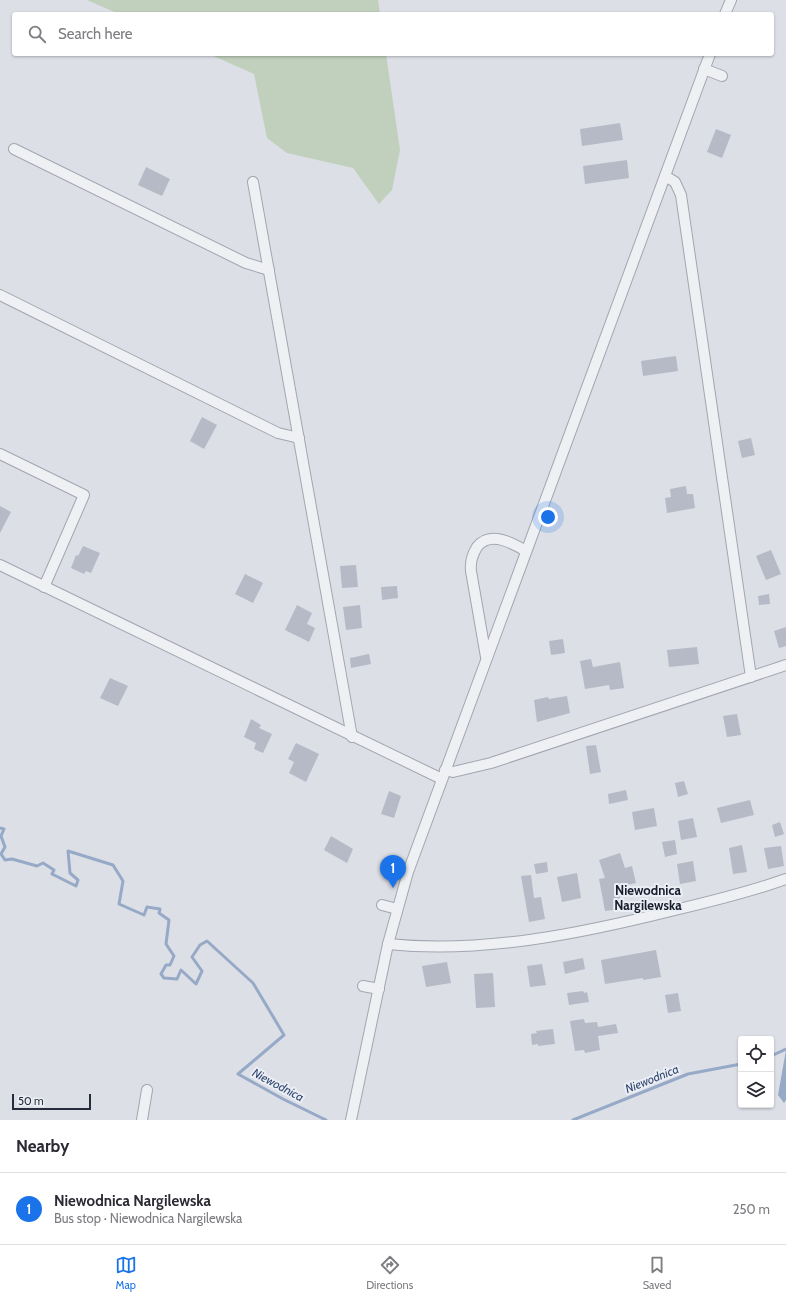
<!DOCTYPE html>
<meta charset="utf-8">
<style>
:root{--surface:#fff;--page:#f2f2f3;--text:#2b2b33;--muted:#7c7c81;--line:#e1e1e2;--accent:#1a73e8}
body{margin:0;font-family:Cabin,sans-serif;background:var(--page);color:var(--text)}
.controls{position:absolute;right:12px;bottom:12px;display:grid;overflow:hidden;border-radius:4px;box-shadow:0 1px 3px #0004}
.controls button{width:36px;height:36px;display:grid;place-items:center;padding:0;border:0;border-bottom:1px solid var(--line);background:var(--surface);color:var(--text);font:20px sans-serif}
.scale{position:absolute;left:12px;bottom:10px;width:79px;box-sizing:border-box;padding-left:4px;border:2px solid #262c3c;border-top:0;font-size:11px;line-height:14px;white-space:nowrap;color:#262c3c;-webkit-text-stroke:3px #ebeef4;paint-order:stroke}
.you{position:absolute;left:548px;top:517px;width:14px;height:14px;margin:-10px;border:3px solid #fff;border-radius:50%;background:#1a73e8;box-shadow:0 0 0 6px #1a73e833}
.badge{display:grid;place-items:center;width:26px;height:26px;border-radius:50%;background:var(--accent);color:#fff;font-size:13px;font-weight:700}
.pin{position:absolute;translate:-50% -33px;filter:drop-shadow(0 1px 2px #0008)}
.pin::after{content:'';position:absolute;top:21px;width:14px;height:12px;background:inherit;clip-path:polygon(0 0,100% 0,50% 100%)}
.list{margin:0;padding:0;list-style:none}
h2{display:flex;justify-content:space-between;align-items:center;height:52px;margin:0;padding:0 16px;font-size:17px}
h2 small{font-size:13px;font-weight:400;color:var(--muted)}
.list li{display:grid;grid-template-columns:26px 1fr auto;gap:12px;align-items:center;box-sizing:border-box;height:72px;padding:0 16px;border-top:1px solid var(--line)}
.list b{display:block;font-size:15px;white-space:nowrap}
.list p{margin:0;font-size:13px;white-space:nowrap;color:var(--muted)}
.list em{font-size:13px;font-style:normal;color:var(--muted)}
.icon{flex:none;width:22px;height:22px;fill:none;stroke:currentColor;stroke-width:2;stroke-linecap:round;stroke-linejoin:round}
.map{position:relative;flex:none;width:786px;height:1120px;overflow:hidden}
.search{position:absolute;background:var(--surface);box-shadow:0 1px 3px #0004;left:12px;right:12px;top:12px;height:44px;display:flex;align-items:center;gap:10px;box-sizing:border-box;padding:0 14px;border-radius:4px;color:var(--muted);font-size:15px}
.sheet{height:124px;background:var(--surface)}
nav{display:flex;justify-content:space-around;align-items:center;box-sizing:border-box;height:56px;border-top:1px solid var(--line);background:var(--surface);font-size:11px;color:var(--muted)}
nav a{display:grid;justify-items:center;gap:2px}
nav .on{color:var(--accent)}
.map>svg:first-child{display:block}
</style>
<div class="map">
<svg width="786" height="1120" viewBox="0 0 786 1120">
<rect width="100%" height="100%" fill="#dcdfe6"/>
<g fill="#c0d0bd">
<path d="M87,0H378L380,14H119Z"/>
<path d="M209,54H386L400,150L392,190L379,204L353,168L287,153L267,138L254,74Z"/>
</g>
<path fill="#96a9c6" d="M786,1050V1100L784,1103L778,1095Z"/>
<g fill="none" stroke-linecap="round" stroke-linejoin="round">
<g stroke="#96a9c6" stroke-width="3">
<path d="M0,828L4,829L1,836L5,847L1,854L5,860L12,859L37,866L43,863L54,870L52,874L76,886L78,880L70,873L68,851L113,865L123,881L119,904L144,915L147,907L160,909L159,913L169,920L166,944L174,956L170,965H166L161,974L164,978L177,979L181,970L196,984L202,971L192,957L200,945L207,941L253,983L284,1035L238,1074L283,1099L326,1120"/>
<path d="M771,1056L786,1049"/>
<path d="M573,1120L688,1074L741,1064"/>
</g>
</g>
<g fill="#b6bac6">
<path d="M620,123L623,140L582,146L580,129Z"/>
<path d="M716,129L731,135L722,158L707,152Z"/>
<path d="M627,160L629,178L585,184L583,166Z"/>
<path d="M146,167L170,179L162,196L138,185Z"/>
<path d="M676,356L678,371L643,376L641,361Z"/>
<path d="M202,417L217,425L204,449L190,441Z"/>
<path d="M751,438L755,455L742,458L738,441Z"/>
<path d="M686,486L687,494H693L695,508L667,513L665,498L671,497L670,489Z"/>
<path d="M0,506L11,512L0,533Z"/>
<path d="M83,546L100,553L91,573L86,571L84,574L71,568L76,555L78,556Z"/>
<path d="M771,550L781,574L766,580L756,556Z"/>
<path d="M356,565L358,587L342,588L340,566Z"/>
<path d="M245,574L263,583L253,603L235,594Z"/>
<path d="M397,586L398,598L382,600L381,587Z"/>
<path d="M769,594L770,604L759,605L758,596Z"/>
<path d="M297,605L312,613L307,624L315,628L309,642L285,630Z"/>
<path d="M360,605L362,628L346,630L343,607Z"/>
<path d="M786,627V646L779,648L774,631Z"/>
<path d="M563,639L565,653L551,655L549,641Z"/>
<path d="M697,647L699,664L669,667L667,650Z"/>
<path d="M369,654L371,664L351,668L350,658Z"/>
<path d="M591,659L593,667L620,662L624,688L610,690L609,685L585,689L580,661Z"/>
<path d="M110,678L128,686L118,706L100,698Z"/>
<path d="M567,696L570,713L537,722L534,700L548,697L549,699Z"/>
<path d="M737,714L741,735L727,737L723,716Z"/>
<path d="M251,719L261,725L259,728L272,734L263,753L254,749L256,743L244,737Z"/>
<path d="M296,743L319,754L306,782L289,773L294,762L288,759Z"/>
<path d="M596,745L601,772L590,774L586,746Z"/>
<path d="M684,781L688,794L678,797L675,783Z"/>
<path d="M626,790L628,800L609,804L608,794Z"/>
<path d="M389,791L401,796L394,818L381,814Z"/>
<path d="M750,800L754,815L721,823L717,808Z"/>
<path d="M654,808L657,826L635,830L632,812Z"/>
<path d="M693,818L697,837L681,840L678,821Z"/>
<path d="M780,822L784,834L775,837L772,825Z"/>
<path d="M331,836L353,849L347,863L324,850Z"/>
<path d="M675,840L677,854L665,857L662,842Z"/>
<path d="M742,845L747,872L733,874L729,848Z"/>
<path d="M781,846L784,866L768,869L764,848Z"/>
<path d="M620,853L625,868L632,866L636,883L618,887L622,909L605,911L599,879L605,878L599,860Z"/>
<path d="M693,861L696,881L680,884L677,864Z"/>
<path d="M547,862L548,872L536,874L534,864Z"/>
<path d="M577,873L581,898L562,902L557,877Z"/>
<path d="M531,875L534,898L541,897L545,919L529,922L521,876Z"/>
<path d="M656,950L661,977L643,980V978L605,984L601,960Z"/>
<path d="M583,958L585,969L565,974L563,962Z"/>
<path d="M447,962L451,983L426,987L422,966Z"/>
<path d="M542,964L546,985L530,987L527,966Z"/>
<path d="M493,973L495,1007L476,1008L474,974Z"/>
<path d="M583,991L584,993L587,992L589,1002L569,1005L567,993Z"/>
<path d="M678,993L681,1011L668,1013L665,995Z"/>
<path d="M584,1019L585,1023L597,1022L598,1027L616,1024L618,1033L598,1036L600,1050L585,1053L584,1050L575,1051L570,1021Z"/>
<path d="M553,1029L555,1044L538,1046V1044L532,1045L531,1034L537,1033L536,1031Z"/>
</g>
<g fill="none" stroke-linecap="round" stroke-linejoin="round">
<defs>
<g id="minor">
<path d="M725,14L731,0"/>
<path d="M704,69L722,76"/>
<path d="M14,149L246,263L269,270"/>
<path d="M665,176L675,182L681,195L751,677"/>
<path d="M253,182L352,737"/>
<path d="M0,295L278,433L299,438"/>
<path d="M0,454L84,495L44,587"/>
<path d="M0,565L442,779"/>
<path d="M486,657L471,571C470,562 472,555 477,547C490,530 512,543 526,551"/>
<path d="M445,770L453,772L491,763L786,665"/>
<path d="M382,905L397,909"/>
<path d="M388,944C484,954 583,933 675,910C713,901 750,892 786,879"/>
<path d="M363,986L379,989"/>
<path d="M142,1120L147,1090"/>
<path d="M351,1120L388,944L408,872L710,54"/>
</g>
</defs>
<use href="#minor" stroke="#a2a6b0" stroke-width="12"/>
<use href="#minor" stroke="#eef0f4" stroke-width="10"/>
</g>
<g text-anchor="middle" stroke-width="4" stroke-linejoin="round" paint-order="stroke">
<g font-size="12" font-style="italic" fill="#31466f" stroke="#ebeef4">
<text transform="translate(652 1079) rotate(-22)" y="4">Niewodnica</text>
<text transform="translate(278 1085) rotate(28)" y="4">Niewodnica</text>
</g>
<g font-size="13" font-weight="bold" fill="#181d2c" stroke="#ebeef4">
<text x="648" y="895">Niewodnica<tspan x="648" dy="15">Nargilewska</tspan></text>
</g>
</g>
</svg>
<div class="controls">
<button><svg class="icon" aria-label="locate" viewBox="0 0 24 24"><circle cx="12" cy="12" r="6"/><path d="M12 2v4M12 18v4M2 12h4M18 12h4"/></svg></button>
<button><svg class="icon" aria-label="layers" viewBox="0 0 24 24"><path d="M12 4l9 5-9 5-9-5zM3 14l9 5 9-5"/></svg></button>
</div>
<div class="scale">50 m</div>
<div class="you"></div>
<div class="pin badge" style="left:393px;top:888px">1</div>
<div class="search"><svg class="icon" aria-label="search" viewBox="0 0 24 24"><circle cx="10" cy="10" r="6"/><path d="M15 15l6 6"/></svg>Search here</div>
</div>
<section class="sheet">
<h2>Nearby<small></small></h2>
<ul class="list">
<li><span class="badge">1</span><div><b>Niewodnica Nargilewska</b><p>Bus stop · Niewodnica Nargilewska</p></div><em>250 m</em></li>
</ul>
</section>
<nav>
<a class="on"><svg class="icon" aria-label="map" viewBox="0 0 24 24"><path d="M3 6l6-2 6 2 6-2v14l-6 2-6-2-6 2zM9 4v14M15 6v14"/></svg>Map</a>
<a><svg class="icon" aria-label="directions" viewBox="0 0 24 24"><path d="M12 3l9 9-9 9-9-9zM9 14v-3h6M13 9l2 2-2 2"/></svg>Directions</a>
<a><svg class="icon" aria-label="saved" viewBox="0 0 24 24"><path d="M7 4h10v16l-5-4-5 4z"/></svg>Saved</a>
</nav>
